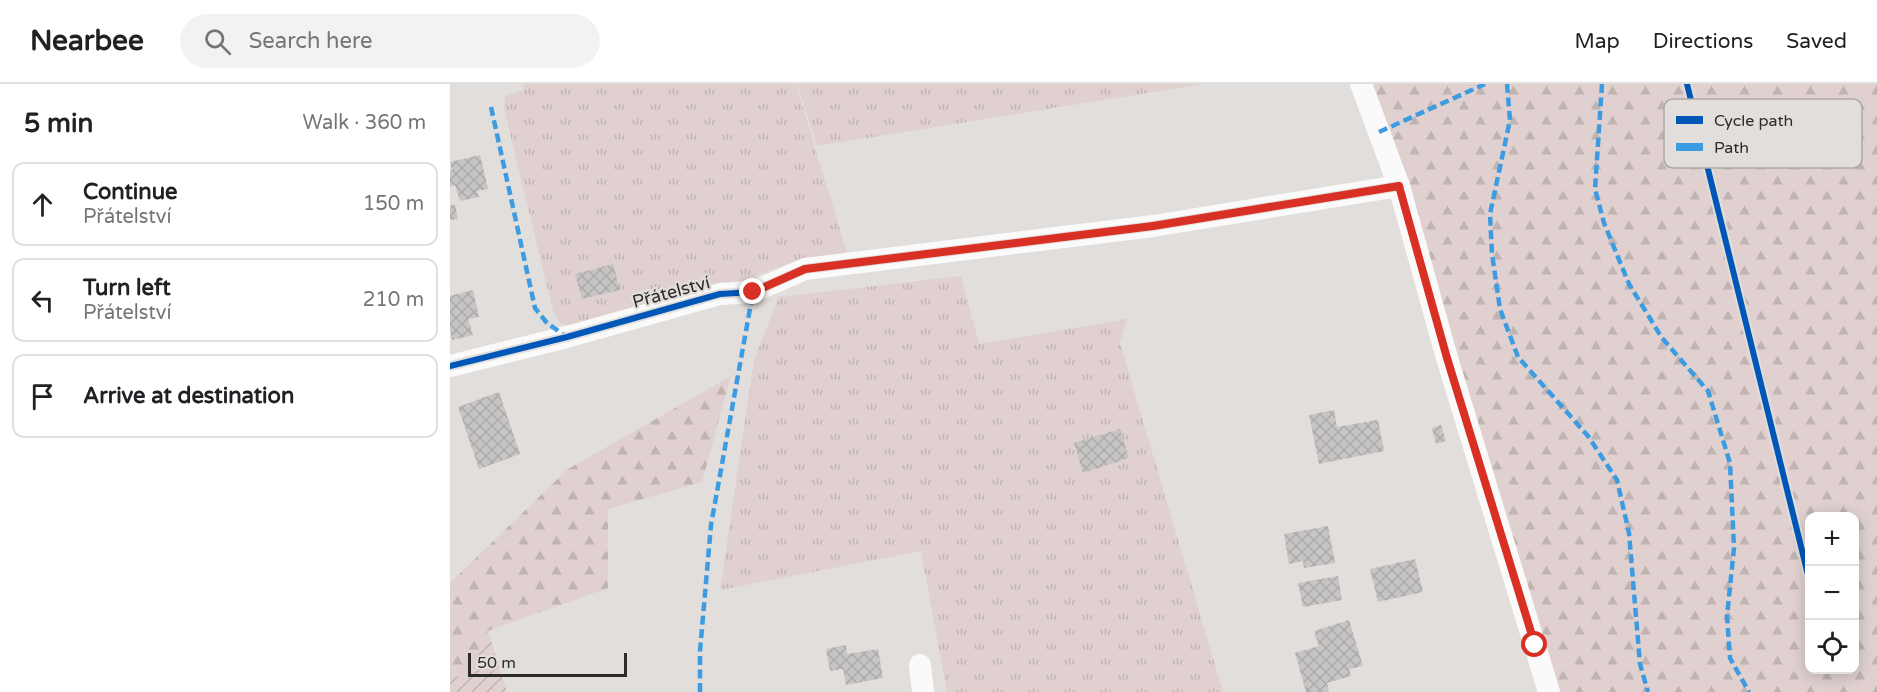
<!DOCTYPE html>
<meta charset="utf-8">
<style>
:root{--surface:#fff;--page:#f2f2f2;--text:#202124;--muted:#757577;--line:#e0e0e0}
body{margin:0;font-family:"Varela Round",sans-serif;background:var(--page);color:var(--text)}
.controls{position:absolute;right:18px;bottom:18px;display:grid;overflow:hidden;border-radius:12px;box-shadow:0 3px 15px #0003}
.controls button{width:54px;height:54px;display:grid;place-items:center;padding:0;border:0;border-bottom:2px solid var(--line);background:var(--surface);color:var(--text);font:30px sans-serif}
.scale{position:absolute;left:18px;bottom:15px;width:159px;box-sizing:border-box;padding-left:6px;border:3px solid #2d2c2b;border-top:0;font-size:16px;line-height:21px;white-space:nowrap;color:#2d2c2b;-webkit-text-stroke:4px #e2dedb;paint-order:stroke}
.stop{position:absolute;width:18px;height:18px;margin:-14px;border:4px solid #d93025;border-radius:50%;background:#fff}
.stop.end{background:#d93025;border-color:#fff;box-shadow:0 2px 6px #0008}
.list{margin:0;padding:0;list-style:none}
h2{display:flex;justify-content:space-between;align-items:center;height:78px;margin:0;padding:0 24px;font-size:26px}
h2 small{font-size:20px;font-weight:400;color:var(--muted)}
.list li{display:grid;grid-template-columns:39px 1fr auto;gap:18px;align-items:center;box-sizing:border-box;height:84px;margin:0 12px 12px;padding:0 12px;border:2px solid var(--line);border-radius:12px}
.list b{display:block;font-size:22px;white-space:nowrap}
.list p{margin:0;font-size:20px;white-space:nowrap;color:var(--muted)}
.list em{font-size:20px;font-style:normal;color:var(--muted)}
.icon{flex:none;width:33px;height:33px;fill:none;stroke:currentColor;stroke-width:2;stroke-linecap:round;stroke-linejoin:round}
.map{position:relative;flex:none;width:1427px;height:608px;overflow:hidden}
header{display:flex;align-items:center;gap:36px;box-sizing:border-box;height:84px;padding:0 30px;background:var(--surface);border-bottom:2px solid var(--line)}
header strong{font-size:28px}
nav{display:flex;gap:33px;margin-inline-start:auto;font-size:21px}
.search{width:420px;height:54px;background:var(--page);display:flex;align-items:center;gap:15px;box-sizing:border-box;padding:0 21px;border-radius:33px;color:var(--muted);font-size:22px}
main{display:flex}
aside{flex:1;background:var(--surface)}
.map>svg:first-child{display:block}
</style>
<header>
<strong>Nearbee</strong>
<div class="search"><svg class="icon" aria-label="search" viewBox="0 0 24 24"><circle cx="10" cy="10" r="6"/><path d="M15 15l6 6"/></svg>Search here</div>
<nav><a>Map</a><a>Directions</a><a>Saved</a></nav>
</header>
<main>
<aside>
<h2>5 min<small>Walk · 360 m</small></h2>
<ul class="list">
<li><svg class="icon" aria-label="ahead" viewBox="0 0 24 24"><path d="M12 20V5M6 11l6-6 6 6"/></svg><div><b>Continue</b><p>Přátelství</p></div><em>150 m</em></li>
<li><svg class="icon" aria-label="left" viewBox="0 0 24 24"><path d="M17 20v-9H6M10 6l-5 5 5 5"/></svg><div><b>Turn left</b><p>Přátelství</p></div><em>210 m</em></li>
<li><svg class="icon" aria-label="arrive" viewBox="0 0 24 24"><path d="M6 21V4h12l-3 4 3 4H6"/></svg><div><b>Arrive at destination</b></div></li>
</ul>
</aside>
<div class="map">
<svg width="1427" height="608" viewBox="0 0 1427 608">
<defs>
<pattern id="grass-tufts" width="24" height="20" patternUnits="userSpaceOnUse" patternTransform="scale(1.5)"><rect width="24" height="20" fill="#e0d1d0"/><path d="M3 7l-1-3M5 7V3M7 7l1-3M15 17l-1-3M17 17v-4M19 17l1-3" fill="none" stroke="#c0b4b3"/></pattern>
<pattern id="forest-firs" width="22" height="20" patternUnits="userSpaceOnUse" patternTransform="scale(1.5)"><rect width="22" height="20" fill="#e0d1d0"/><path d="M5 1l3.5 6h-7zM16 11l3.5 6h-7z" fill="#c0b4b3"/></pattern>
<pattern id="garden-furrows" width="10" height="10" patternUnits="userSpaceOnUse" patternTransform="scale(1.5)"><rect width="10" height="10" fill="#e0d1d0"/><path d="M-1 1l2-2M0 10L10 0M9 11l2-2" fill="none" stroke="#c0b4b3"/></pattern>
<pattern id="building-cross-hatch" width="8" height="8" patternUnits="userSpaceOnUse" patternTransform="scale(1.5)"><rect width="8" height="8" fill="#c7c5c4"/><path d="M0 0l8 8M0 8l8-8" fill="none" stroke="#aba9a9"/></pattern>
</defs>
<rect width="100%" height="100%" fill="#e1dedc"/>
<g fill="url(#grass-tufts)">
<path d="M73,0H346L398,172L354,174L290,197L120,241L111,240L103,227L54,24L55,12L74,6Z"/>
<path d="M347,0H754L367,62Z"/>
<path d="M511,192L529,260L677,235L670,259L773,608H497L471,467L270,506L304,276L329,213Z"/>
</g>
<g fill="url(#forest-firs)" fill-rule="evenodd">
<path d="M908,0H1427V608H1105ZM1360,432H1404V586H1360Z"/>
<path d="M281,292L252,398L158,425V504L38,547L18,593L0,592V499L118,385Z"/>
</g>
<path fill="url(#garden-furrows)" d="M38,547L57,608H0V592L18,593Z"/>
<g fill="url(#building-cross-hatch)">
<path d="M30,71L38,105L27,107L29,113L10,117L5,101L0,103V87L2,86L0,78Z"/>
<path d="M5,120L8,135L0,136V122Z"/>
<path d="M163,180L170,206L132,215L125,190Z"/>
<path d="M23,206L29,233L18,235L23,251L2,256L0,246V212Z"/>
<path d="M49,308L70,370L29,385L8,323Z"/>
<path d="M884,326L887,343L928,336L934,367L869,380L859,331Z"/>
<path d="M991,341L996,357L986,360L982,344Z"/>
<path d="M670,345L679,374L633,389L624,359Z"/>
<path d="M878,442L885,479L854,484L853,477L839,480L834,450Z"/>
<path d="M965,475L973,508L928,518L920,485Z"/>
<path d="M888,492L892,516L853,523L848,499Z"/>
<path d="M899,536L913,582L899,585L901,592L877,599L879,608H856L845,569L869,562L864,547Z"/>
<path d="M396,561L397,570L428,565L433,594L396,601L393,585L380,587L376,565Z"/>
</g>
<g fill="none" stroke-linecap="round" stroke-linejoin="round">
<g stroke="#fafafa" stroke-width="22">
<path d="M911,0L949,102L997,274L1099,608"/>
<path d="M0,282L117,253L270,210L303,208L355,185L703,142L949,102"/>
<path d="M470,581L473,608"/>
</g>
<g stroke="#3d9ce1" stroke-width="4.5" stroke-dasharray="9 4.5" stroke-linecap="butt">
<path d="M1057,0L1060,36L1040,130L1042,170L1050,225L1068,273L1138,352L1167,396L1179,449L1190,580L1198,608"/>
<path d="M1152,0L1145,105L1154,139L1179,200L1212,254L1258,307L1280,379L1284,464L1277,532L1280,574L1299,608"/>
<path d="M41,23L85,224L97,239L117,253"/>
<path d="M929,48L1035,0"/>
<path d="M250,608V567L261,441L303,208"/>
</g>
<defs>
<g id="cycleway">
<path d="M1237,0L1360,499"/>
<path d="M0,282L117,253L270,210L303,208L355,185L703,142L949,102"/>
</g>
</defs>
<use href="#cycleway" stroke="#e2dedb" stroke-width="10"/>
<use href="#cycleway" stroke="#0057b8" stroke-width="6"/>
</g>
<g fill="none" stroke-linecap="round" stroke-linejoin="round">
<path stroke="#d93025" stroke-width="8" d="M303,208L355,185L703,142L949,102L997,274L1085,561"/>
</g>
<g text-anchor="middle" stroke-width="4.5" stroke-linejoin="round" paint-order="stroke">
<g font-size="18" fill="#2d2c2b" stroke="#e2dedb">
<text transform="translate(221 208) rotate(-15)" y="6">Přátelství</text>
</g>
</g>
<rect x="1214" y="15" width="198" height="69" rx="9" fill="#e2dedb" stroke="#aca9a6" stroke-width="1.5"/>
<rect x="1226" y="32" width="27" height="8" fill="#0057b8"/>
<rect x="1226" y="59" width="27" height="8" fill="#3d9ce1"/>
<g font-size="16" fill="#2d2c2b">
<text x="1264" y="42">Cycle path</text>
<text x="1264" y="69">Path</text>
</g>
</svg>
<div class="controls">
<button>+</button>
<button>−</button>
<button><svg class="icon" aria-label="locate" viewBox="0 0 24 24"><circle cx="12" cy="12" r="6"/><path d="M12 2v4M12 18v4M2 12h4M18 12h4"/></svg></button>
</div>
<div class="scale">50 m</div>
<div class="stop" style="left:1085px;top:561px"></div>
<div class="stop end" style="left:303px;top:208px"></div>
</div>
</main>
